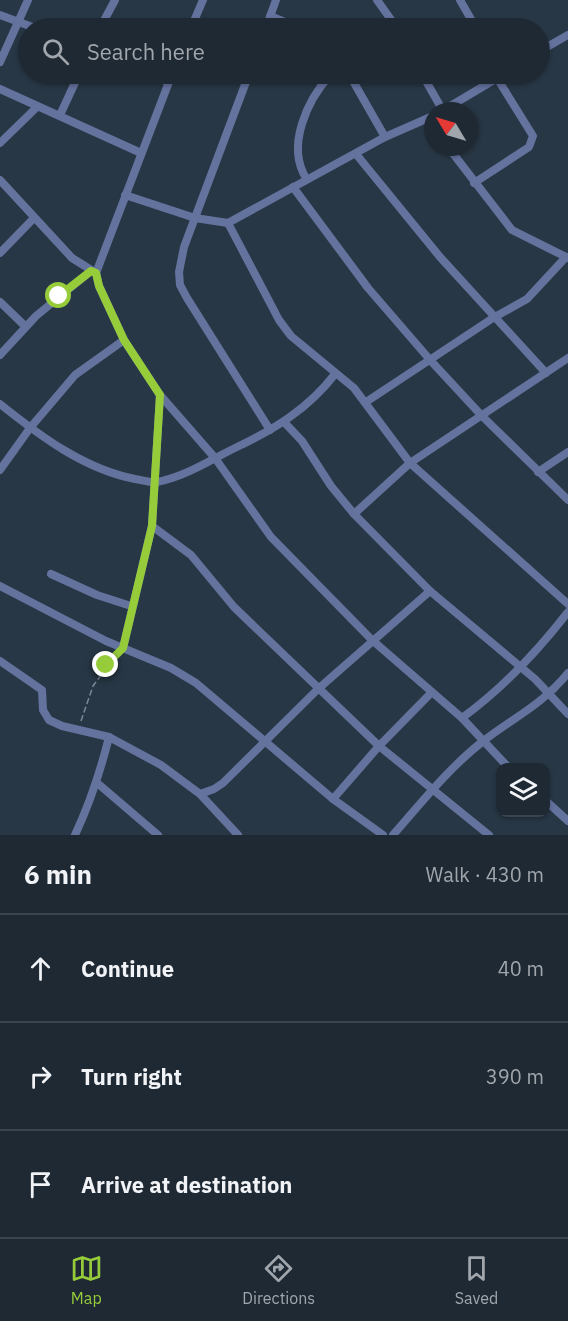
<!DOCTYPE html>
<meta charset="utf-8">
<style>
:root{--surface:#1e2934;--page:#2b3540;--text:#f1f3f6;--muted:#a1a6ac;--line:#3c454f;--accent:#96cc3a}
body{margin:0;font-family:"IBM Plex Sans",sans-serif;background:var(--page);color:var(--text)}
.controls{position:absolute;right:18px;bottom:18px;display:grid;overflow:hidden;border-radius:12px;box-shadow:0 2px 4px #0004}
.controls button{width:54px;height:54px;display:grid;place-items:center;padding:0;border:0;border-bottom:2px solid var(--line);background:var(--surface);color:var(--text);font:30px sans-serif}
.compass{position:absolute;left:424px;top:102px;width:54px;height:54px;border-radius:50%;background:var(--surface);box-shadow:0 2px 4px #0004;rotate:308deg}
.stop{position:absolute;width:18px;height:18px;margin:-14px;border:4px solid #96cc3a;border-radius:50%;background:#fff}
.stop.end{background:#96cc3a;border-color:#fff;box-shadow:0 2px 6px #0008}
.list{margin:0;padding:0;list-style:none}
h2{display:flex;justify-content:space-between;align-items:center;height:78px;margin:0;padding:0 24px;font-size:26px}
h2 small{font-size:20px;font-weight:400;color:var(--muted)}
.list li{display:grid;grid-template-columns:39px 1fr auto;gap:18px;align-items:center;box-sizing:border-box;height:108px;padding:0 24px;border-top:2px solid var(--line)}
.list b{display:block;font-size:22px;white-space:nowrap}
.list em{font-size:20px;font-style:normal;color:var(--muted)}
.icon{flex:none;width:33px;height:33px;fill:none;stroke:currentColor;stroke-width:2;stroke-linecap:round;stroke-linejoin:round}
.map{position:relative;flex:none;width:568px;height:835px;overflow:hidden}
.search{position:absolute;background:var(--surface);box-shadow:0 2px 4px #0004;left:18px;right:18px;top:18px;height:66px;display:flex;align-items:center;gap:15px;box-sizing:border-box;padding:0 21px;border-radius:33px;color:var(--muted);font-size:22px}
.sheet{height:402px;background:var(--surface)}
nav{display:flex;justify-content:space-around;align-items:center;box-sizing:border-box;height:84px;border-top:2px solid var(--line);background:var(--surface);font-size:16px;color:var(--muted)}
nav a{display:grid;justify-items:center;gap:3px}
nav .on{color:var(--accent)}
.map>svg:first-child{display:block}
</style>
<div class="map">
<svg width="568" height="835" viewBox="0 0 568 835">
<rect width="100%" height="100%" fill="#283745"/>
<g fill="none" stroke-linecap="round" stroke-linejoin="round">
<path stroke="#7c8894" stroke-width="1.5" stroke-dasharray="6 3" stroke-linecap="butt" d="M81,721L93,686L116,655"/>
<g stroke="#64729e" stroke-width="8">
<path d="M377,0L397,28"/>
<path d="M460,0L476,28"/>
<path d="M0,15L35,28"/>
<path d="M270,16L300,28"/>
<path d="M100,28L115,0"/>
<path d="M191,28L203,0"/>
<path d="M266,28L276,0"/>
<path d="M540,51L568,35"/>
<path d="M0,62L28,0"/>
<path d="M148,74L168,82"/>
<path d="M249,74L184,247L179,272L180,285L187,298L270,430"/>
<path d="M349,74L385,137"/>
<path d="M422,74L443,111"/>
<path d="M0,89L141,153"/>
<path d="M442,111L504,74"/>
<path d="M60,115L79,74"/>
<path d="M0,143L37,107"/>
<path d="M448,147L512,230L568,258"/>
<path d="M356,154L440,257L546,373"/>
<path d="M306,178C286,146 307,100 331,74"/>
<path d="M0,180L72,258L96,273"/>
<path d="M474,183L529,147L533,136L497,78V74"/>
<path d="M293,187L368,288L431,361L482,416L568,500"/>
<path d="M125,195L195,218L228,223L385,137L433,116"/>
<path d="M228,223L279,320L291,336L354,388L410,463L568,604"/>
<path d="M0,253L34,218"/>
<path d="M0,302L25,326"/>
<path d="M0,355L36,316L91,271"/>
<path d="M160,395L215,458L271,537L372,640L462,718L509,768"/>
<path d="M366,402L493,318L527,299L566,257"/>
<path d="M0,404C40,436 84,469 135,479C142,480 151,483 157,482C185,477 212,459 237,447C275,429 309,408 335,374"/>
<path d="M284,422L302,441L331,486L354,514L430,591L535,679L568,714"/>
<path d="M0,470L30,428L75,375L124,340"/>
<path d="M538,472L568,452"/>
<path d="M354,514L410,463L568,358"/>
<path d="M152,526L191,555L234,607L379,746L489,835"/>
<path d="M51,574L97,595L131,606"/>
<path d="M0,586L106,641L171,668L196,683L333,799L383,835"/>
<path d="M123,648L152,526L160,395L124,340L99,286L96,273L172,74"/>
<path d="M0,661L42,690L43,710L49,720L62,726L109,737L161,765L200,794L238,835"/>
<path d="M462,718C503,688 537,652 568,612"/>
<path d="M96,782L158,835"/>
<path d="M200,794L214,789L223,783L318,689L430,591"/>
<path d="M333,799L379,746L432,692"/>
<path d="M546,801L568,821"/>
<path d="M75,835C89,805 101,769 109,737"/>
<path d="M393,835C421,803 449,768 482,742C514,717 541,706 568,673"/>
</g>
</g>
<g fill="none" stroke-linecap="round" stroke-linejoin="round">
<path stroke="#96cc3a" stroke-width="8" d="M59,296L91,271L96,273L99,286L124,340L160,395L152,526L123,648L106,665"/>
</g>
</svg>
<div class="controls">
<button><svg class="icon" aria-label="layers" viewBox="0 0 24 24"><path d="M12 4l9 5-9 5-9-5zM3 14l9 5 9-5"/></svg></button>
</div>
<svg class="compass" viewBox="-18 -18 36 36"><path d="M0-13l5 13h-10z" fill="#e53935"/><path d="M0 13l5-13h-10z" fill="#a1a6ac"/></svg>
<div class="stop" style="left:59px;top:296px"></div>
<div class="stop end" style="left:106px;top:665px"></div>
<div class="search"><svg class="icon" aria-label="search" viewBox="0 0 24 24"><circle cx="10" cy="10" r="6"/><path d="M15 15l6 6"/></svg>Search here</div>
</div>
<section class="sheet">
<h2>6 min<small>Walk · 430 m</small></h2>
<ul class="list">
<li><svg class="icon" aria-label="ahead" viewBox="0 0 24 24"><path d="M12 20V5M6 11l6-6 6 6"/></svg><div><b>Continue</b></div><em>40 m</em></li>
<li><svg class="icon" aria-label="right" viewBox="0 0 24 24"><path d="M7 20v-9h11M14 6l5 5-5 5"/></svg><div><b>Turn right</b></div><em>390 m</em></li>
<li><svg class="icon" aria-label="arrive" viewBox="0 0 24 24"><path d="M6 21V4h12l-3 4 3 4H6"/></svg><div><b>Arrive at destination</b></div></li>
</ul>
</section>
<nav>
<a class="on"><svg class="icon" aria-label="map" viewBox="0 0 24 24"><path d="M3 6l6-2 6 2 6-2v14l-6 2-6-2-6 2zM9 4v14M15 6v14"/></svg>Map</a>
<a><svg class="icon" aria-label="directions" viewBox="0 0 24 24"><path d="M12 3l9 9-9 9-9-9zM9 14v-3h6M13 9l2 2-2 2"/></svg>Directions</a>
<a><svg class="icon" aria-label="saved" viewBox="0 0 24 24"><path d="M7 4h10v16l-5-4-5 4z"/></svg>Saved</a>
</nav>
